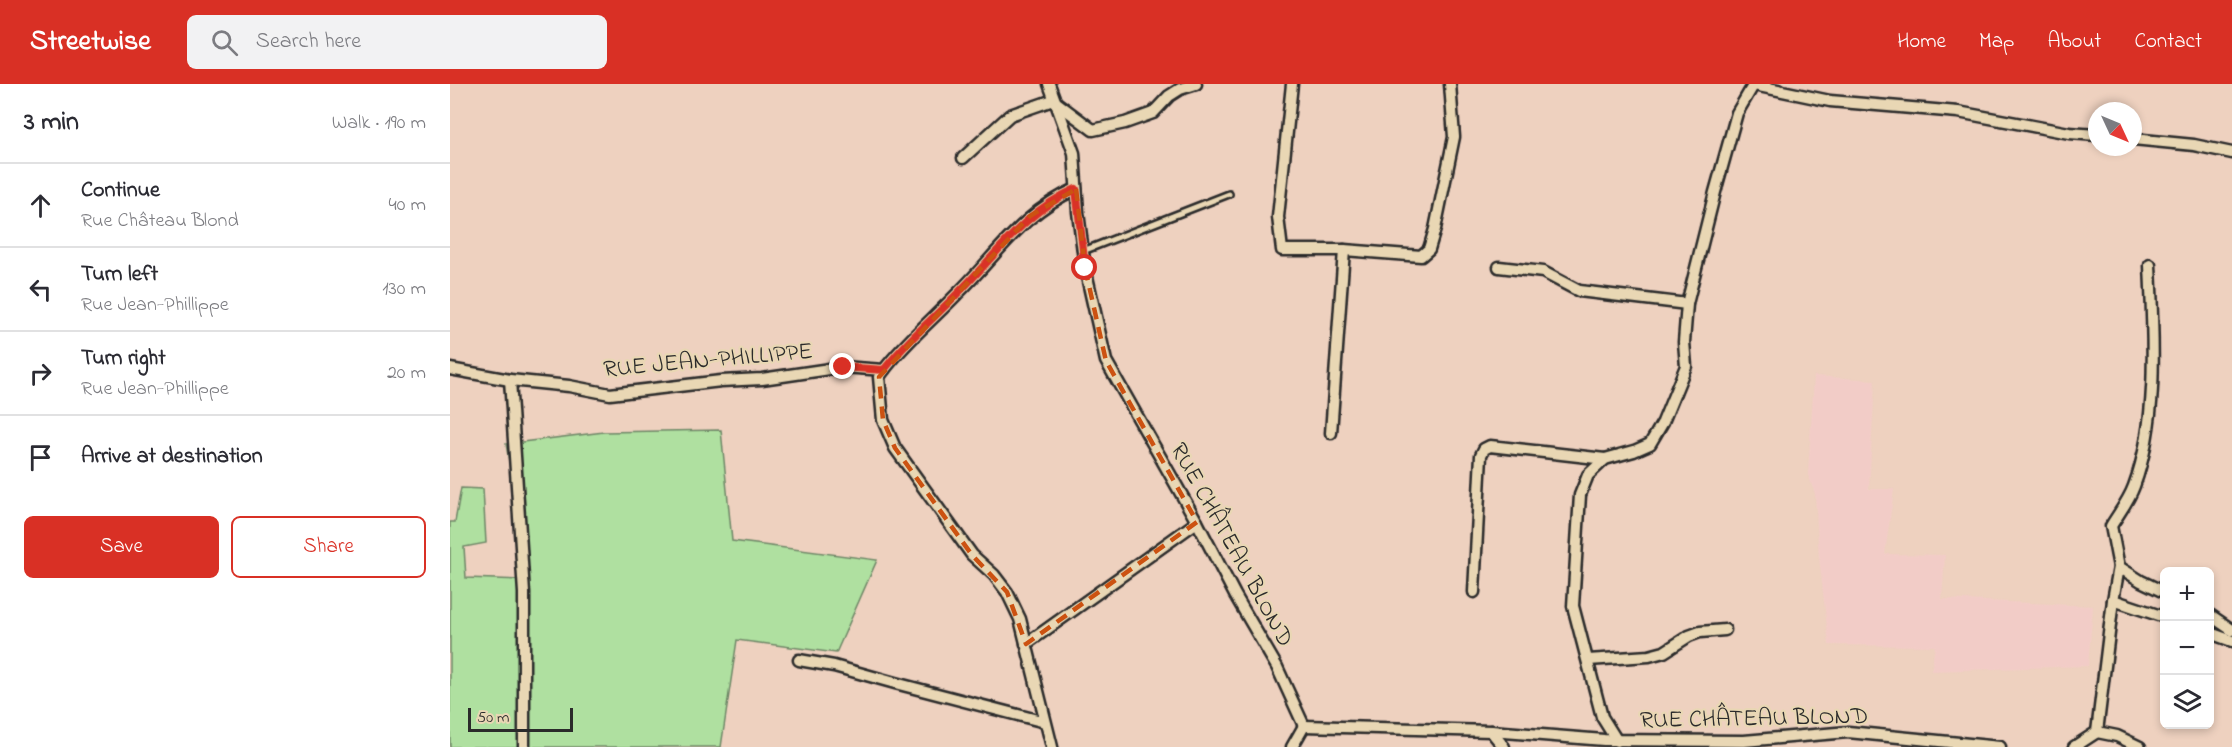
<!DOCTYPE html>
<meta charset="utf-8">
<style>
:root{--surface:#fff;--page:#f2f2f3;--text:#2b2b33;--muted:#7c7c81;--line:#e1e1e2;--accent:#d93025}
body{margin:0;font-family:"Indie Flower",sans-serif;background:var(--page);color:var(--text)}
.controls{position:absolute;right:18px;bottom:18px;display:grid;overflow:hidden;border-radius:9px;box-shadow:0 3px 9px #0003}
.controls button{width:54px;height:54px;display:grid;place-items:center;padding:0;border:0;border-bottom:2px solid var(--line);background:var(--surface);color:var(--text);font:30px sans-serif}
.compass{position:absolute;left:1638px;top:18px;width:54px;height:54px;border-radius:50%;background:var(--surface);box-shadow:0 3px 9px #0003;rotate:134deg}
.scale{position:absolute;left:18px;bottom:15px;width:105px;box-sizing:border-box;padding-left:6px;border:3px solid #2b2b2b;border-top:0;font-size:16px;line-height:21px;white-space:nowrap;color:#2b2b2b;-webkit-text-stroke:4px #e9d7b4;paint-order:stroke}
.stop{position:absolute;width:18px;height:18px;margin:-14px;border:4px solid #d93025;border-radius:50%;background:#fff}
.stop.end{background:#d93025;border-color:#fff;box-shadow:0 2px 6px #0008}
.list{margin:0;padding:0;list-style:none}
h2{display:flex;justify-content:space-between;align-items:center;height:78px;margin:0;padding:0 24px;font-size:26px}
h2 small{font-size:20px;font-weight:400;color:var(--muted)}
.list li{display:grid;grid-template-columns:39px 1fr auto;gap:18px;align-items:center;box-sizing:border-box;height:84px;padding:0 24px;border-top:2px solid var(--line)}
.list b{display:block;font-size:22px;white-space:nowrap}
.list p{margin:0;font-size:20px;white-space:nowrap;color:var(--muted)}
.list em{font-size:20px;font-style:normal;color:var(--muted)}
.actions{display:flex;gap:12px;padding:18px 24px}
.actions a{flex:1;padding:14px 0;border:2px solid var(--accent);border-radius:9px;text-align:center;font-size:21px;color:var(--accent)}
.actions .main{background:var(--accent);color:#fff}
.icon{flex:none;width:33px;height:33px;fill:none;stroke:currentColor;stroke-width:2;stroke-linecap:round;stroke-linejoin:round}
.map{position:relative;flex:none;width:1782px;height:663px;overflow:hidden}
header{display:flex;align-items:center;gap:36px;box-sizing:border-box;height:84px;padding:0 30px;background:var(--accent);color:#fff}
header strong{font-size:28px}
nav{display:flex;gap:33px;margin-inline-start:auto;font-size:21px}
.search{width:420px;height:54px;background:var(--page);display:flex;align-items:center;gap:15px;box-sizing:border-box;padding:0 21px;border-radius:9px;color:var(--muted);font-size:22px}
main{display:flex}
aside{flex:1;background:var(--surface)}
.map>svg:first-child{display:block}
</style>
<header>
<strong>Streetwise</strong>
<div class="search"><svg class="icon" aria-label="search" viewBox="0 0 24 24"><circle cx="10" cy="10" r="6"/><path d="M15 15l6 6"/></svg>Search here</div>
<nav><a>Home</a><a>Map</a><a>About</a><a>Contact</a></nav>
</header>
<main>
<aside>
<h2>3 min<small>Walk · 190 m</small></h2>
<ul class="list">
<li><svg class="icon" aria-label="ahead" viewBox="0 0 24 24"><path d="M12 20V5M6 11l6-6 6 6"/></svg><div><b>Continue</b><p>Rue Château Blond</p></div><em>40 m</em></li>
<li><svg class="icon" aria-label="left" viewBox="0 0 24 24"><path d="M17 20v-9H6M10 6l-5 5 5 5"/></svg><div><b>Turn left</b><p>Rue Jean-Phillippe</p></div><em>130 m</em></li>
<li><svg class="icon" aria-label="right" viewBox="0 0 24 24"><path d="M7 20v-9h11M14 6l5 5-5 5"/></svg><div><b>Turn right</b><p>Rue Jean-Phillippe</p></div><em>20 m</em></li>
<li><svg class="icon" aria-label="arrive" viewBox="0 0 24 24"><path d="M6 21V4h12l-3 4 3 4H6"/></svg><div><b>Arrive at destination</b></div></li>
</ul>
<div class="actions"><a class="main">Save</a><a>Share</a></div>
</aside>
<div class="map">
<svg width="1782" height="663" viewBox="0 0 1782 663">
<rect width="100%" height="100%" fill="#eed1bf"/>
<filter id="ink" filterUnits="userSpaceOnUse"><feTurbulence type="fractalNoise" baseFrequency=".0167" numOctaves="2"/><feDisplacementMap in="SourceGraphic" scale="12" xChannelSelector="R" yChannelSelector="G"/><feConvolveMatrix kernelMatrix="1 2 1 2 8 2 1 2 1" color-interpolation-filters="sRGB"/></filter>
<g filter="url(#ink)">
<path fill="#f2ccc7" d="M1364,292L1425,296L1419,405H1444L1435,470L1495,471L1492,515L1643,522L1638,582L1481,587L1485,562L1379,561L1369,473L1365,410L1358,390Z"/>
<path fill="#afe0a0" stroke="#6d8666" stroke-width="1.5" d="M271,346L282,457L427,476L386,569L287,556L271,663H0V438H5L11,404L33,405L36,459L14,463L16,494L72,496L75,472L56,360L154,348Z"/>
<g fill="none" stroke-linecap="round" stroke-linejoin="round">
<defs>
<path id="service" d="M633,167L779,110"/>
<g id="minor">
<path d="M599,0L624,69L628,128L635,184L656,277L747,438L785,511L827,583L854,642"/>
<path d="M842,0L828,133L832,166H894L881,349"/>
<path d="M1304,1L1380,17L1508,28L1619,49L1647,51"/>
<path d="M1683,55L1744,61L1782,69"/>
<path d="M513,74L560,31L603,16L643,46L675,39L703,29L719,12L730,5L746,0"/>
<path d="M894,166L971,172L979,165L985,145L1004,53L1000,0"/>
<path d="M1049,183L1093,188L1129,207L1237,220"/>
<path d="M0,285L60,296L119,302L160,310L271,297L312,295L393,283L434,286C455,258 483,235 507,210C547,171 573,128 626,105"/>
<path d="M434,286L429,293L433,336L445,364L522,471L544,491L557,508L570,535L602,663"/>
<path d="M60,296L74,509V663"/>
<path d="M1669,483L1691,497L1714,508"/>
<path d="M1024,508L1031,371L1034,365L1040,362L1155,375"/>
<path d="M1663,516L1714,533"/>
<path d="M1760,531L1782,546"/>
<path d="M1760,549L1782,557"/>
<path d="M576,560L747,438"/>
<path d="M349,576L384,582L445,599L595,638"/>
<path d="M1138,576L1199,572L1214,568L1239,552L1250,548L1275,546"/>
<path d="M854,642L1041,647L1154,656L1294,657L1398,648L1550,663"/>
<path d="M1041,647L1054,663"/>
<path d="M1647,648L1663,516L1669,483L1661,442C1669,429 1679,416 1684,402C1709,335 1703,251 1700,181"/>
<path d="M1647,648L1667,652L1690,663"/>
<path d="M1167,657L1152,633L1123,522L1130,411L1138,391L1155,375L1184,367L1200,360L1213,338L1236,282L1234,258L1237,220L1265,108L1287,29L1304,0"/>
<path d="M842,663L854,642"/>
<path d="M1624,663L1647,648"/>
</g>
</defs>
<use href="#service" stroke="#2b2b2b" stroke-width="10"/>
<use href="#minor" stroke="#2b2b2b" stroke-width="15"/>
<use href="#service" stroke="#e9d7b4" stroke-width="5"/>
<use href="#minor" stroke="#e9d7b4" stroke-width="10"/>
</g>
</g>
<g fill="none" stroke-linecap="round" stroke-linejoin="round" filter="url(#ink)">
<path stroke="#d93025" stroke-width="8" d="M393,283L434,286C455,258 483,235 507,210C547,171 573,128 626,105L635,184"/>
</g>
<path fill="none" stroke="#cc5211" stroke-width="4.5" stroke-dasharray="12 8" stroke-linejoin="round" d="M626,105L635,184L656,277L747,438L576,560L557,508L522,471L445,364L433,336L429,293L580,132Z"/>
<g text-anchor="middle" stroke-width="4.5" stroke-linejoin="round" paint-order="stroke">
<g font-size="24" fill="#2b2b2b" stroke="#e9d7b4">
<text transform="translate(258 275) rotate(-5)" y="8">RUE JEAN-PHILLIPPE</text>
<text transform="translate(783 460) rotate(61)" y="8">RUE CHÂTEAU BLOND</text>
<text transform="translate(1304 633) rotate(-1)" y="8">RUE CHÂTEAU BLOND</text>
</g>
</g>
</svg>
<div class="controls">
<button>+</button>
<button>−</button>
<button><svg class="icon" aria-label="layers" viewBox="0 0 24 24"><path d="M12 4l9 5-9 5-9-5zM3 14l9 5 9-5"/></svg></button>
</div>
<svg class="compass" viewBox="-18 -18 36 36"><path d="M0-13l5 13h-10z" fill="#e53935"/><path d="M0 13l5-13h-10z" fill="#7c7c81"/></svg>
<div class="scale">50 m</div>
<div class="stop" style="left:635px;top:184px"></div>
<div class="stop end" style="left:393px;top:283px"></div>
</div>
</main>
